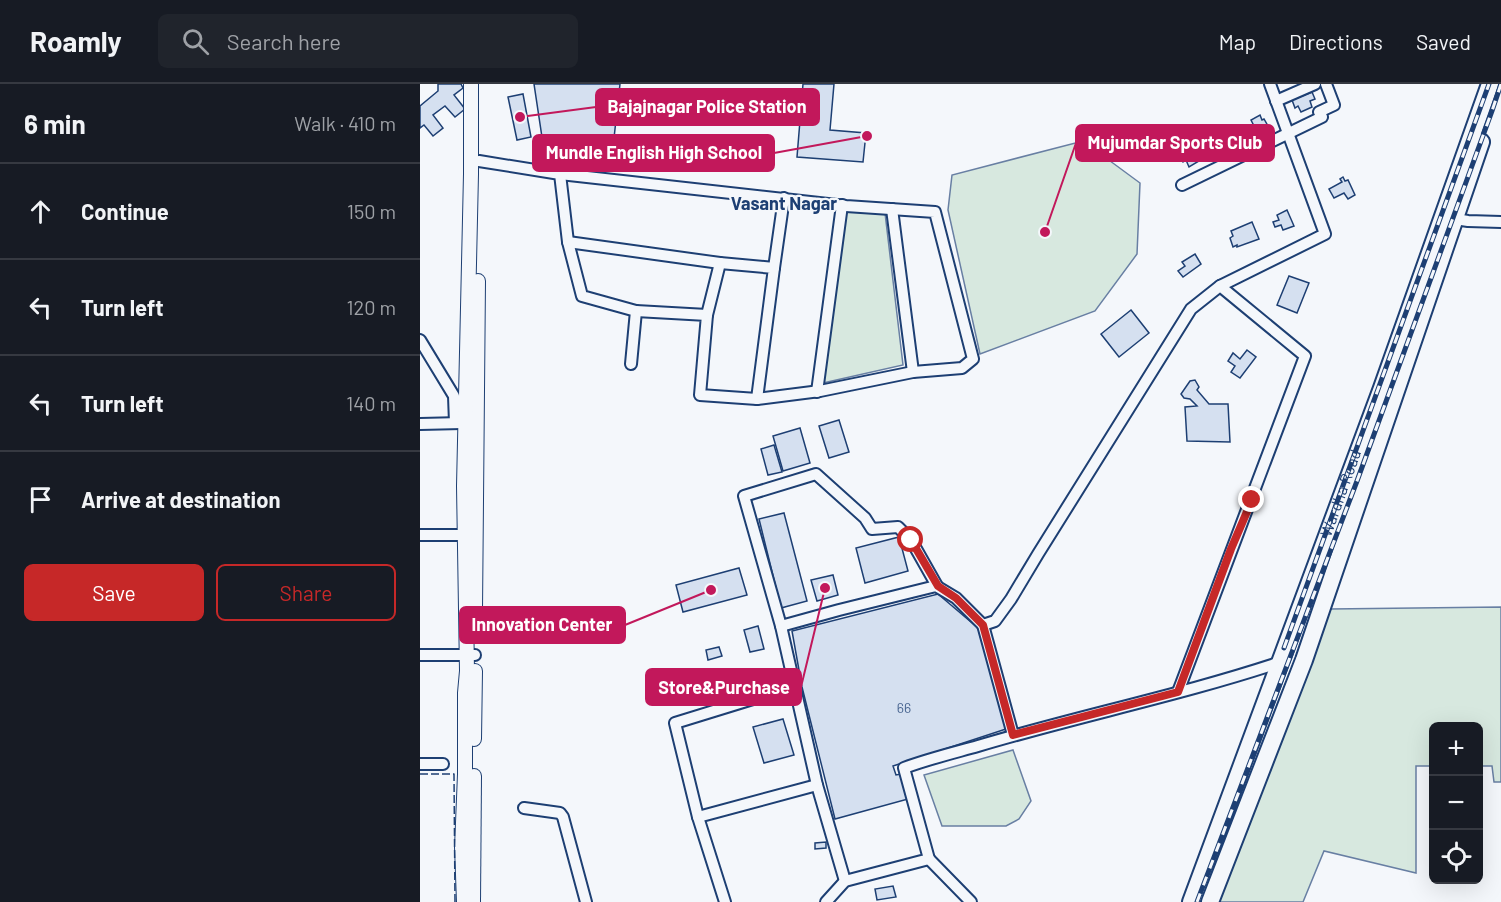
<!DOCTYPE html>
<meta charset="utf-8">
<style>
:root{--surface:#171b24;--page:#20242c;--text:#f1f3f6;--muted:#9ea1a6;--line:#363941;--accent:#c62828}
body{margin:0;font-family:Barlow,sans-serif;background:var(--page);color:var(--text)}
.controls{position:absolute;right:18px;bottom:18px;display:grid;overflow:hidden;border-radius:9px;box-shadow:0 6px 24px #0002}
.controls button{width:54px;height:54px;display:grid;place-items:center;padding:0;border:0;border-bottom:2px solid var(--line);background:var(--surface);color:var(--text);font:30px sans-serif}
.stop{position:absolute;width:18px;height:18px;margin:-14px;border:4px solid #c62828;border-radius:50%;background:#fff}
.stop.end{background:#c62828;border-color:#fff;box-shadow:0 2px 6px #0008}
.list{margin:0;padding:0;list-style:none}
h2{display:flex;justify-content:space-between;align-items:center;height:78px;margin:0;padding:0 24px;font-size:26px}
h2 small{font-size:20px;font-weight:400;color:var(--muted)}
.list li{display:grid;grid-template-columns:39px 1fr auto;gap:18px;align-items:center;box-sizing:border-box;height:96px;padding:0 24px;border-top:2px solid var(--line)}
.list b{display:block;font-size:22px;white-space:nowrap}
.list em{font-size:20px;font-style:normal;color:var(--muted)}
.actions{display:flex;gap:12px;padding:18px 24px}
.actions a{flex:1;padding:14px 0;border:2px solid var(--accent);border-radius:9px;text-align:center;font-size:21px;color:var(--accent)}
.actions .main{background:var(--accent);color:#fff}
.icon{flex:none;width:33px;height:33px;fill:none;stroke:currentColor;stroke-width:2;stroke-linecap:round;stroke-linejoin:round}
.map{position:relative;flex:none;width:1081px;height:818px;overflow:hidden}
header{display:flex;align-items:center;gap:36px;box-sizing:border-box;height:84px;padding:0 30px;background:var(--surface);border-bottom:2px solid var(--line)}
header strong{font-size:28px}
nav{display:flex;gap:33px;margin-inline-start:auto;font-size:21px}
.search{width:420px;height:54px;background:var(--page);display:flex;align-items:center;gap:15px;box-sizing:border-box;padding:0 21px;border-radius:9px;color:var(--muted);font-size:22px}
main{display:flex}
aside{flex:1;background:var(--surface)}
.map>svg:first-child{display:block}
</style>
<header>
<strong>Roamly</strong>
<div class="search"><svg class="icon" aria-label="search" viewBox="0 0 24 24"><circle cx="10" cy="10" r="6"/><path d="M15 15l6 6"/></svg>Search here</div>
<nav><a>Map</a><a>Directions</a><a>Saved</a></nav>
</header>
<main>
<aside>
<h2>6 min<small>Walk · 410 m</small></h2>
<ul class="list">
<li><svg class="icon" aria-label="ahead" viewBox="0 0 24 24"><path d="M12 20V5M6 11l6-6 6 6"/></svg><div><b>Continue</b></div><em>150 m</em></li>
<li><svg class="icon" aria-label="left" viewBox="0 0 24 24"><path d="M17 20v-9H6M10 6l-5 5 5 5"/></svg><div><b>Turn left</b></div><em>120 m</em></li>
<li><svg class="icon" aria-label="left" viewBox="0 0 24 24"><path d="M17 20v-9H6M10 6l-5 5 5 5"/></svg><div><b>Turn left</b></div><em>140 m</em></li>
<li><svg class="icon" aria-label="arrive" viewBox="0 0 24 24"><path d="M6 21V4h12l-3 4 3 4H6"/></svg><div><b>Arrive at destination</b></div></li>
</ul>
<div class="actions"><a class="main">Save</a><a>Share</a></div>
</aside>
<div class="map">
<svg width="1081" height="818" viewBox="0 0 1081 818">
<rect width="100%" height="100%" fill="#f4f7fb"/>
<g fill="#d7e8df" stroke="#687fa3" stroke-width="1.5">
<path d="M663,57L720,99L717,170L675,227L560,270L528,126L532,91Z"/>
<path d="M426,128L465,129L483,281L403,299Z"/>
<path d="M1081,523V698H1074L1072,682H1059L1058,642H1014L1013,682H996V789L904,767L883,818H797L910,525Z"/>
<path d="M593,666L611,717L599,735L586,742H522L504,691Z"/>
</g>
<g fill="#d5e0f0" stroke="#1d3f73" stroke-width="1.5">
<path d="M18,0H41L43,4L34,11L45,25L35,33L25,22L13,31L23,44L13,52L4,41L0,44V22L18,7Z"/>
<path d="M114,0H200L191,81L125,73Z"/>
<path d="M383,0H414L410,46L446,49L443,78L377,73Z"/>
<path d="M892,8L895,15L890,17L892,23L881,28L878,22L875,24L872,16Z"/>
<path d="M103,10L111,53L97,56L88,13Z"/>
<path d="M840,31L842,36L844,35L848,42L834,49L830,42L833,40L831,36Z"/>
<path d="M777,64L780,69L776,71L779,77L769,83L766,76L763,78L760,73Z"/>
<path d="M923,93L925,97L928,96L935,111L928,115L924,109L914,114L909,105L922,98L920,95Z"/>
<path d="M867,126L874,142L863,146L861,141L855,143L853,138L859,136L857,131Z"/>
<path d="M832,138L839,155L817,163V161L813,163L810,154L813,152L811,147Z"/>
<path d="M775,170L781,180L763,193L758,187L765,182L762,178Z"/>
<path d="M869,192L889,199L877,229L857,221Z"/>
<path d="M711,226L729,249L699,273L681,250Z"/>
<path d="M827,266L836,273L820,294L811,288L815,282L808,277L813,269L820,275Z"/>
<path d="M775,296L779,303L777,306L789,320H808L810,358L767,357L765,323L777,322L770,315L764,314L761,310L770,297Z"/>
<path d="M419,336L429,368L409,374L399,342Z"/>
<path d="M380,344L390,379L363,387L353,352Z"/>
<path d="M354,361L362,388L348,391L341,365Z"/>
<path d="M364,429L387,517L361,524L339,435Z"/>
<path d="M479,453L488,487L445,499L436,464Z"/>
<path d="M319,484L327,511L263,528L256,501Z"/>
<path d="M413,491L418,511L397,517L391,496Z"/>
<path d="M518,510L558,544L586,645L473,682L476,691L481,690L488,715L415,735L382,603L372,547Z"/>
<path d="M338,542L344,565L330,568L324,546Z"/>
<path d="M299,563L302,572L288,576L286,566Z"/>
<path d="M363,635L374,671L344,679L333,643Z"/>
<path d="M406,758V764L395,765V759Z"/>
<path d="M473,802L476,813L457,816L455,805Z"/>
</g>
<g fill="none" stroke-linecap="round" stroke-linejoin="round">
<defs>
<g id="minor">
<path d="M856,17L895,0"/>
<path d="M59,77L140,90L148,158L162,212L216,227L211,280"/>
<path d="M140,90L426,122L515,128L553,275L542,284L493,288L400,307L337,315L280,311L287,231L216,227"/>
<path d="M762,101L902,33L899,28L914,21L906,0"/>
<path d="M472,125L493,288"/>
<path d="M1035,135L1048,137L1081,138"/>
<path d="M148,158L300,179L287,231"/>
<path d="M300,179L354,184L337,315"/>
<path d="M354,184L364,114"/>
<path d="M800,202L905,150L850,0"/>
<path d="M0,256L34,312L35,339"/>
<path d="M397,308L422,121"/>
<path d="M0,340L42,339"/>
<path d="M0,451H51"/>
<path d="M563,541L593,651"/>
<path d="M361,542L324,412L396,390L445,434L452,445L478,443L491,456L517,502"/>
<path d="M0,571H55"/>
<path d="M0,680H23"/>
<path d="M104,724L140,729L143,733L166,818"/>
<path d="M278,733L255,639L375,602"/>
<path d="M509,775L551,818"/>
<path d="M425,797L397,701L361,542L419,526L516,502L536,514L563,541L575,537L591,515L618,470L771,225L800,202L885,272C843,384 800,496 758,608"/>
<path d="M305,818L278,733L397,701"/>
<path d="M406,818L425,797L509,775L484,684C508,675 533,669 558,662C658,632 762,611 861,578"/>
</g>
<g id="major">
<path d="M55,526L58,197"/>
<path d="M54,655L55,587"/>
<path d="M44,818L42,763L45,690V609L47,587L44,402L51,90V0"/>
<path d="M53,818L54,692"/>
</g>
<g id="highway">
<path d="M771,818L962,304L1070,0"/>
<path d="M790,818L884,576L1061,58"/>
</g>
</defs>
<use href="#minor" stroke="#1d3f73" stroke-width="14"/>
<use href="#major" stroke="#1d3f73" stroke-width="16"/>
<use href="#highway" stroke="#1d3f73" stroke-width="20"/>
<use href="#minor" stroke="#f4f7fb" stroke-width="10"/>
<use href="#major" stroke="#f4f7fb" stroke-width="14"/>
<use href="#highway" stroke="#f4f7fb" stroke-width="16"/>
<defs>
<g id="rail">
<path id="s1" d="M864,564L1069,0"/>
<path d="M777,818L937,397L1072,27L1081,0"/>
</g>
</defs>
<use href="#rail" stroke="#1d3f73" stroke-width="5"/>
<use href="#rail" stroke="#f4f7fb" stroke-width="3" stroke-dasharray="9" stroke-linecap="butt"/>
<path stroke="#1d3f73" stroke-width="1.5" stroke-dasharray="8 3" stroke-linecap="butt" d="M0,690H34L35,818"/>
</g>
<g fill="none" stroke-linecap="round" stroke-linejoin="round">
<path stroke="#c62828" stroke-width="8" d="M491,456L518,502L536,514L563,541L593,651L758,608L811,465L832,416"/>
</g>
<g text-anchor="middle" stroke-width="4.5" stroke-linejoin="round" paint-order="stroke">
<g font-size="14" fill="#4b6792">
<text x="484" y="629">66</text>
</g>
<g font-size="16" fill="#1d3f73" stroke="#f4f7fb">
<text dy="6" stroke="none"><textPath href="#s1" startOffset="165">Wardha Road</textPath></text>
</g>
<g font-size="18" font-weight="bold" fill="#1d3f73" stroke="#f4f7fb">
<text x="364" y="126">Vasant Nagar</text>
</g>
</g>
<path fill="none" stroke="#c2185b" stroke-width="2" d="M100 33L176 23M625 148L656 59M447 52L354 69M291 506L205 541M405 504L381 603"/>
<g fill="#c2185b" stroke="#f4f7fb" stroke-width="2">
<circle cx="100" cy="33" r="6"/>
<circle cx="625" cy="148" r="6"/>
<circle cx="447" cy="52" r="6"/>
<circle cx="291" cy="506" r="6"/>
<circle cx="405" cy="504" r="6"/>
</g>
<g fill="#c2185b" stroke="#c2185b" stroke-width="2">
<rect x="176" y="5" width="223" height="36" rx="6"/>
<rect x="656" y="41" width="198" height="36" rx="6"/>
<rect x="113" y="51" width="241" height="36" rx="6"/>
<rect x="40" y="523" width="165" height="36" rx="6"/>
<rect x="226" y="585" width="155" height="36" rx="6"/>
</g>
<g font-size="18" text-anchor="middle" font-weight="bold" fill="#fff">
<text x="287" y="29">Bajajnagar Police Station</text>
<text x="755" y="65">Mujumdar Sports Club</text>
<text x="234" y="75">Mundle English High School</text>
<text x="122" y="547">Innovation Center</text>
<text x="304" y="610">Store&amp;Purchase</text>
</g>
</svg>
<div class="controls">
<button>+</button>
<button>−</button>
<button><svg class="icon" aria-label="locate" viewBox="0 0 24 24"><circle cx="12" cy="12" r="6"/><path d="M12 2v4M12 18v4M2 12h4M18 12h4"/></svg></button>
</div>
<div class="stop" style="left:491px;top:456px"></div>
<div class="stop end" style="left:832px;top:416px"></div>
</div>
</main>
